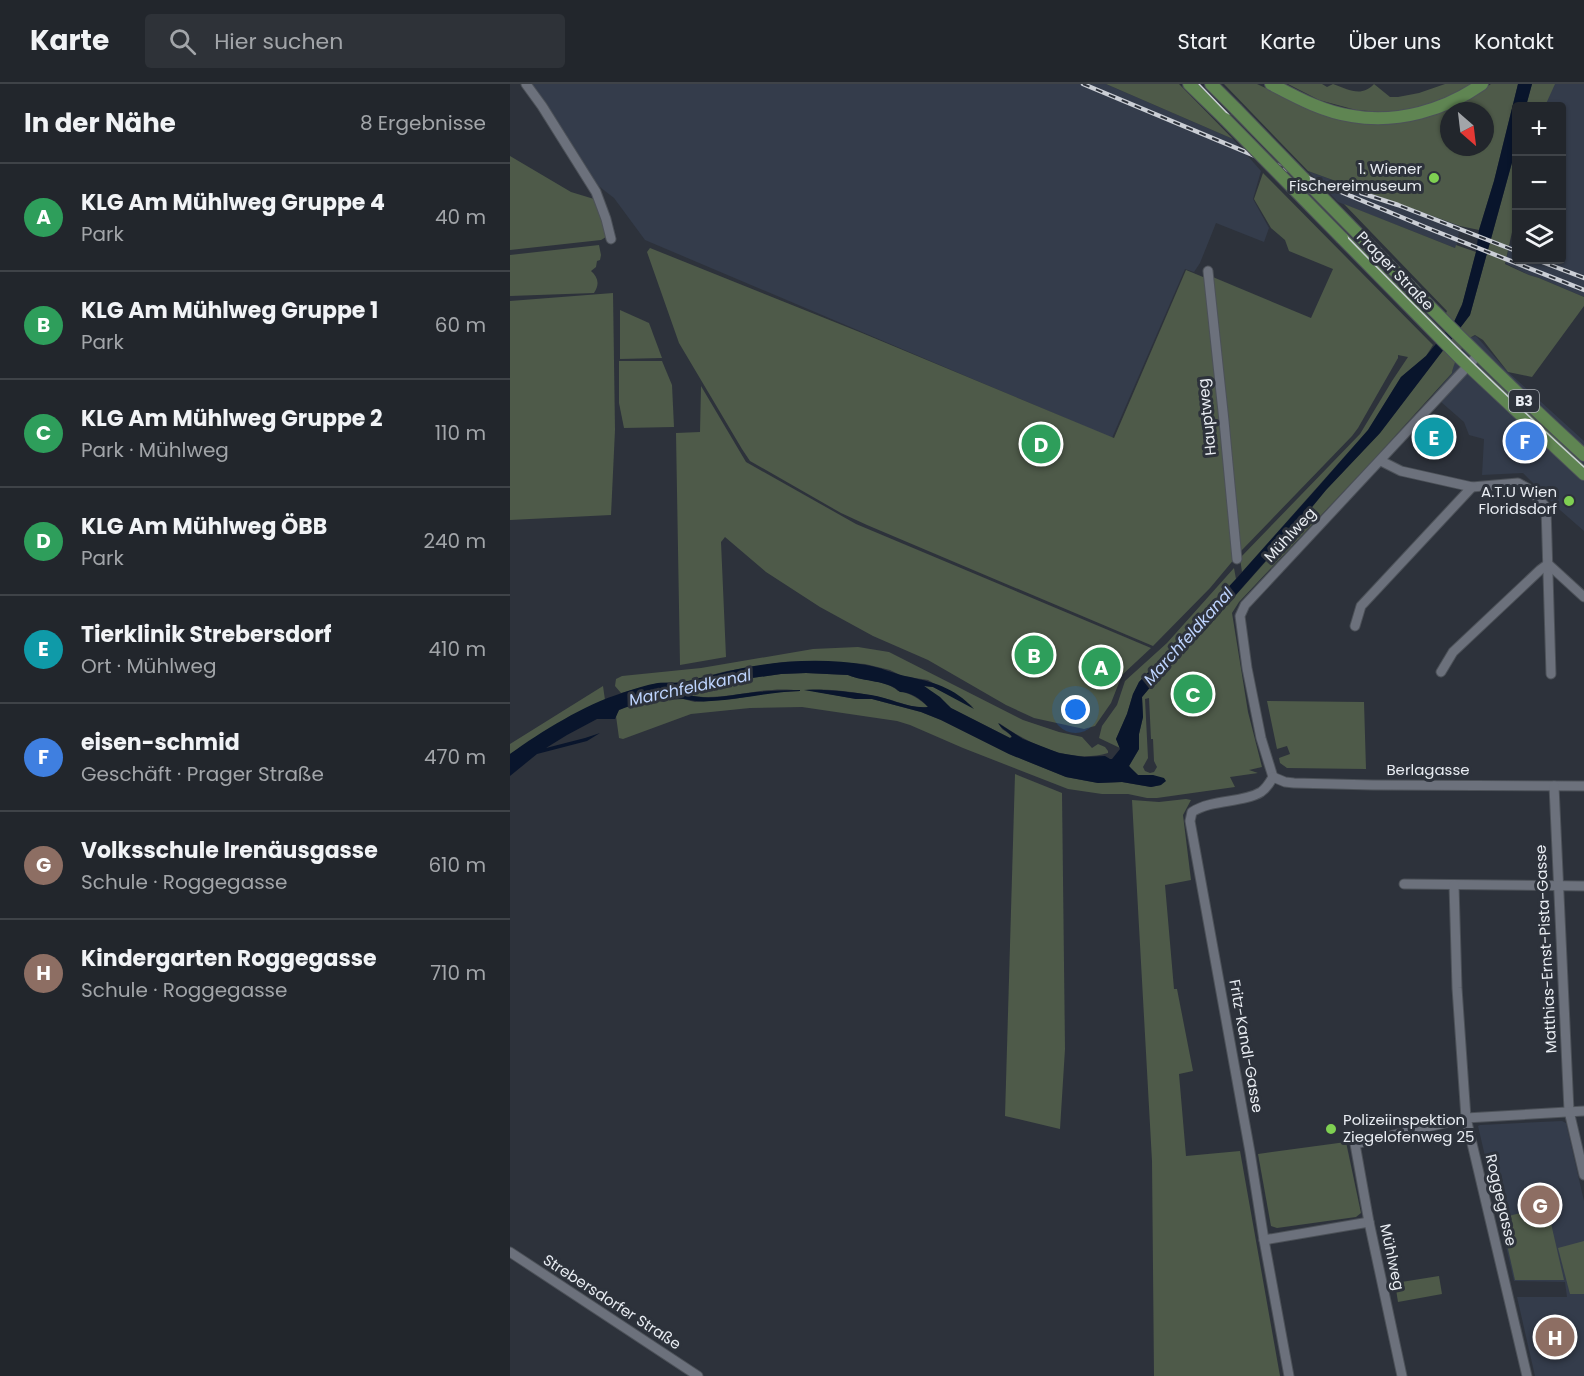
<!DOCTYPE html>
<html lang="de">
<meta charset="utf-8">
<style>
:root{--surface:#22262c;--page:#2e3238;--text:#f1f3f6;--muted:#a2a5a9;--line:#3f4348;--accent:#7fd052}
body{margin:0;font-family:Poppins,sans-serif;background:var(--page);color:var(--text)}
.controls{position:absolute;right:18px;top:18px;display:grid;overflow:hidden;border-radius:6px;box-shadow:0 2px 4px #0004}
.controls button{width:54px;height:54px;display:grid;place-items:center;padding:0;border:0;border-bottom:2px solid var(--line);background:var(--surface);color:var(--text);font:30px sans-serif}
.compass{position:absolute;left:930px;top:18px;width:54px;height:54px;border-radius:50%;background:var(--surface);box-shadow:0 2px 4px #0004;rotate:152deg}
.you{position:absolute;left:566px;top:626px;width:21px;height:21px;margin:-15px;border:4px solid #fff;border-radius:50%;background:#1a73e8;box-shadow:0 0 0 9px #1a73e833}
.badge{display:grid;place-items:center;width:39px;height:39px;border-radius:50%;background:var(--accent);color:#fff;font-size:20px;font-weight:700}
.pin{position:absolute;translate:-50% -50%;border:3px solid #fff;box-shadow:0 2px 6px #0006}
.list{margin:0;padding:0;list-style:none}
h2{display:flex;justify-content:space-between;align-items:center;height:78px;margin:0;padding:0 24px;font-size:26px}
h2 small{font-size:20px;font-weight:400;color:var(--muted)}
.list li{display:grid;grid-template-columns:39px 1fr auto;gap:18px;align-items:center;box-sizing:border-box;height:108px;padding:0 24px;border-top:2px solid var(--line)}
.list b{display:block;font-size:22px;white-space:nowrap}
.list p{margin:0;font-size:20px;white-space:nowrap;color:var(--muted)}
.list em{font-size:20px;font-style:normal;color:var(--muted)}
.icon{flex:none;width:33px;height:33px;fill:none;stroke:currentColor;stroke-width:2;stroke-linecap:round;stroke-linejoin:round}
.map{position:relative;flex:none;width:1074px;height:1292px;overflow:hidden}
header{display:flex;align-items:center;gap:36px;box-sizing:border-box;height:84px;padding:0 30px;background:var(--surface);border-bottom:2px solid var(--line)}
header strong{font-size:28px}
nav{display:flex;gap:33px;margin-inline-start:auto;font-size:21px}
.search{width:420px;height:54px;background:var(--page);display:flex;align-items:center;gap:15px;box-sizing:border-box;padding:0 21px;border-radius:6px;color:var(--muted);font-size:22px}
main{display:flex}
aside{flex:1;background:var(--surface)}
.map>svg:first-child{display:block}
</style>
<header>
<strong>Karte</strong>
<div class="search"><svg class="icon" aria-label="search" viewBox="0 0 24 24"><circle cx="10" cy="10" r="6"/><path d="M15 15l6 6"/></svg>Hier suchen</div>
<nav><a>Start</a><a>Karte</a><a>Über uns</a><a>Kontakt</a></nav>
</header>
<main>
<aside>
<h2>In der Nähe<small>8 Ergebnisse</small></h2>
<ul class="list">
<li><span class="badge" style="background:#2e9e5b">A</span><div><b>KLG Am Mühlweg Gruppe 4</b><p>Park</p></div><em>40 m</em></li>
<li><span class="badge" style="background:#2e9e5b">B</span><div><b>KLG Am Mühlweg Gruppe 1</b><p>Park</p></div><em>60 m</em></li>
<li><span class="badge" style="background:#2e9e5b">C</span><div><b>KLG Am Mühlweg Gruppe 2</b><p>Park · Mühlweg</p></div><em>110 m</em></li>
<li><span class="badge" style="background:#2e9e5b">D</span><div><b>KLG Am Mühlweg ÖBB</b><p>Park</p></div><em>240 m</em></li>
<li><span class="badge" style="background:#0f9aa8">E</span><div><b>Tierklinik Strebersdorf</b><p>Ort · Mühlweg</p></div><em>410 m</em></li>
<li><span class="badge" style="background:#3f7fe0">F</span><div><b>eisen-schmid</b><p>Geschäft · Prager Straße</p></div><em>470 m</em></li>
<li><span class="badge" style="background:#8d6e63">G</span><div><b>Volksschule Irenäusgasse</b><p>Schule · Roggegasse</p></div><em>610 m</em></li>
<li><span class="badge" style="background:#8d6e63">H</span><div><b>Kindergarten Roggegasse</b><p>Schule · Roggegasse</p></div><em>710 m</em></li>
</ul>
</aside>
<div class="map">
<svg width="1074" height="1292" viewBox="0 0 1074 1292">
<rect width="100%" height="100%" fill="#2d323b"/>
<g fill="#343c4b">
<path d="M21,0H596L723,55L751,87L743,115L759,144L754,158L706,139L690,179L684,188L675,185L602,354L135,156L104,114L86,100Z"/>
<path d="M1035,0H1074V213L1029,194L1019,191L995,179L1000,161L1006,163V176H1052V22H1030Z"/>
<path d="M798,87L950,142L947,160L945,164L828,118Z"/>
<path d="M966,252L998,288L1074,357V447L1050,426L1013,389L972,391L974,355L959,351L954,338L923,311L942,289L944,278L961,253Z"/>
<path d="M1052,1037L1056,1039L1074,1117V1292H1025L1007,1213H1057L1055,1198L1004,1197L968,1042L970,1041Z"/>
</g>
<g fill="#4e5a49" fill-rule="evenodd">
<path d="M596,0H669L723,55Z"/>
<path d="M714,0H747L800,25L911,34L928,30L951,19L981,0H1008L984,97L969,146L950,142L798,87ZM939,27H975V63H939Z"/>
<path d="M778,0H812L817,3L823,0C838,5 851,14 864,0L880,13H888L909,9L935,0H962L929,18L881,29L846,26L809,16Z"/>
<path d="M1022,0H1045L1035,22H1016Z"/>
<path d="M1006,64V130L995,180L1019,191L1029,194L1074,213V222L1022,293L998,288L973,256L965,251C954,255 944,278 942,289L866,373L729,518L722,529L738,628L752,683L739,686L748,689L720,693L725,703L647,714H637L618,710H592L558,705L453,664L400,641L387,637L292,623L240,624L181,630L113,655L109,654L106,632L107,629L109,626L118,622L160,616L173,615L185,618L224,615L258,609L290,607C254,600 215,619 178,611L181,608L228,596L271,590L296,589L338,591C352,597 377,596 388,607C400,609 410,615 418,623C404,625 390,618 377,615C352,609 322,604 297,606L346,615H362L411,628L431,636L499,670L556,693L588,699L612,698L641,703L651,701L643,691H628L621,685L619,682L629,665V650L633,633L632,613L647,595L694,547L782,448L816,406L870,349L960,231ZM639,614L641,655H643L644,677L647,683L644,688L640,689L635,687L633,683L638,674L635,615Z"/>
<path d="M0,72L61,108L84,115L89,123L96,153L91,156L0,166Z"/>
<path d="M753,89L923,261L916,272L891,293L858,346L732,488L730,474L850,350L882,297L898,273L888,271V274L848,344L842,352L731,467L700,504L643,562L357,441L331,429L240,377L232,365L169,259L137,168L140,164L352,249L604,354L676,186L693,193L698,191L801,234L823,185L779,167L775,156L761,144L744,115Z"/>
<path d="M834,120L945,164L946,161L966,168L953,218L944,238L936,229L937,227Z"/>
<path d="M89,161L91,171L90,176L87,177L86,183L81,187C88,193 90,200 84,209L0,212V171Z"/>
<path d="M103,209L105,346L101,431L0,436V217Z"/>
<path d="M110,226L139,239L152,274L110,275Z"/>
<path d="M109,277H152L162,301L164,343L114,344L109,319Z"/>
<path d="M191,302L236,378L346,440L641,564L612,591L601,619L585,642L574,645L524,634L496,621L418,576L363,552L310,523L256,488L215,453L211,458L216,573L170,581L166,349L190,348Z"/>
<path d="M724,484L726,495L629,598L623,610L617,630L606,655L610,664L589,654L592,642L607,621L615,597L657,559Z"/>
<path d="M348,563L379,568L513,636L549,648L572,653L582,664L588,660L595,663L598,667V669C561,680 520,661 489,639L492,645L501,651L502,652L500,654L441,624L414,602L423,603L464,623L418,596L392,592L380,586L355,580L327,578L296,577L273,578L217,587L174,598L148,599L111,609L105,602L106,595L112,592L191,584L303,565Z"/>
<path d="M93,602L95,616L53,637L0,670V660Z"/>
<path d="M757,617L854,618L856,685L777,684L770,679L769,674L780,670L777,662L767,665Z"/>
<path d="M505,690L552,709L555,965L550,1045L495,1032Z"/>
<path d="M676,715L681,716L673,731L681,796L655,801L664,905H667L683,987L669,990L676,1072L730,1067L770,1292H644L642,1077L622,716L649,718Z"/>
<path d="M836,1058L851,1129L846,1133L767,1144L761,1142L748,1070Z"/>
<path d="M1037,1122L1054,1196H1005L991,1134Z"/>
<path d="M1074,1157V1210H1060L1048,1164Z"/>
<path d="M929,1192L932,1210L888,1218L885,1199Z"/>
</g>
<path fill="#09152c" d="M1008,0H1022L1016,22H1006V64L960,231L870,349L816,406L782,447L694,547L647,595L632,613L633,633L629,650V665L619,682L628,691H643L654,694L656,697L651,701L641,703L612,698L588,699L556,693L499,670L431,636L411,628L362,615H346L294,606C316,605 340,608 361,611C380,614 399,625 418,623C411,615 401,608 390,608C378,596 354,598 338,591L296,589L271,590L228,596L181,608L179,611C200,617 225,610 246,608C260,607 275,606 290,606V607C260,608 231,615 201,617C191,618 184,617 174,615C155,613 126,619 109,626L105,635H87L57,651L36,664L75,654L90,649L77,657L27,670L0,692V670C32,647 74,621 112,609C124,605 136,601 148,599C157,598 166,600 175,598C188,595 201,591 215,588C260,577 310,573 356,581C370,583 382,589 395,592C423,598 444,603 464,625L423,603L414,602L430,613L441,624L500,654L502,653C498,647 491,645 488,639L513,655L549,669L574,673L595,672L600,675H602L610,665L606,655L617,630L623,610L629,598L726,495L808,403L858,346L891,293L916,272L944,238L952,221L966,168L969,146L984,97Z"/>
<g fill="none" stroke-linecap="round" stroke-linejoin="round">
<defs>
<g id="minor">
<path d="M16,0L32,22L86,108L96,135L101,155"/>
<path d="M698,187L714,337L727,475"/>
<path d="M871,377L891,387L962,403L1008,399L1019,405L1036,423L1041,590"/>
<path d="M845,542L851,522L962,403"/>
<path d="M931,588L943,568L1030,486L1038,480L1074,513"/>
<path d="M763,693C760,698 757,704 751,708C733,719 702,715 682,728L680,737L740,1068L754,1156L779,1292"/>
<path d="M763,693L751,654L737,584L730,532L735,521L968,271"/>
<path d="M763,693L775,698L784,699L863,701L1074,702"/>
<path d="M1044,702L1059,1027L1074,1091"/>
<path d="M894,800L1074,802"/>
<path d="M944,801L947,904L956,1034L1017,1292"/>
<path d="M754,1156L859,1138"/>
<path d="M0,1168L188,1292"/>
<path d="M892,1292L859,1138L845,1060L956,1034L1074,1027"/>
</g>
<g id="major">
<path d="M679,0L715,35"/>
<path d="M701,0L726,25"/>
<path d="M761,0C786,13 813,28 842,32C887,40 935,26 972,0"/>
<path d="M794,95C887,189 977,283 1074,371"/>
<path d="M832,154L948,272L1074,390"/>
</g>
</defs>
<use href="#minor" stroke="#4c5158" stroke-width="11"/>
<use href="#major" stroke="#4c5158" stroke-width="14"/>
<use href="#minor" stroke="#6c717c" stroke-width="9"/>
<use href="#major" stroke="#5f8552" stroke-width="12"/>
<path stroke="#caced5" stroke-width="1.5" d="M689,0C815,130 940,262 1074,383"/>
<defs>
<g id="rail">
<path d="M573,0L915,143L1074,206"/>
<path d="M851,109L888,121L1006,167"/>
<path d="M1027,176L1074,194"/>
</g>
</defs>
<use href="#rail" stroke="#caced5" stroke-width="4.5"/>
<use href="#rail" stroke="#2d323b" stroke-width="2" stroke-dasharray="7" stroke-linecap="butt"/>
<defs>
<g id="major-bridge">
<path d="M726,25L794,95"/>
<path d="M715,35L832,154"/>
</g>
</defs>
<use href="#major-bridge" stroke="#4c5158" stroke-width="14" stroke-linecap="butt"/>
<use href="#major-bridge" stroke="#5f8552" stroke-width="12"/>
</g>
<g fill="#7fd052" stroke="#2d323b" stroke-width="2">
<circle cx="924" cy="94" r="6"/>
<circle cx="1059" cy="417" r="6"/>
<circle cx="821" cy="1045" r="6"/>
</g>
<g text-anchor="middle" stroke-width="6" stroke-linejoin="round" paint-order="stroke">
<rect fill="#2d323b" stroke="#b0b4bb" stroke-width="1.5" x="999" y="306" width="30" height="22" rx="4.5"/>
<g font-size="14" font-weight="bold" fill="#e8ecf2">
<text x="1014" y="322">B3</text>
</g>
<g font-size="15" fill="#e8ecf2" stroke="#2d323b" text-anchor="end">
<text x="912" y="90">1. Wiener<tspan x="912" dy="17">Fischereimuseum</tspan></text>
<text x="1047" y="413">A.T.U Wien<tspan x="1047" dy="17">Floridsdorf</tspan></text>
<text x="833" y="1041" text-anchor="start">Polizeiinspektion<tspan x="833" dy="17">Ziegelofenweg 25</tspan></text>
</g>
<g font-size="15" fill="#e8ecf2" stroke="#2d323b">
<text transform="translate(885 187) rotate(46)" y="5">Prager Straße</text>
<text transform="translate(697 333) rotate(-96)" y="5">Hauptweg</text>
<text transform="translate(780 451) rotate(-47)" y="5">Mühlweg</text>
<text x="918" y="691">Berlagasse</text>
<text transform="translate(1036 865) rotate(-93)" y="5">Matthias-Ernst-Pista-Gasse</text>
<text transform="translate(736 962) rotate(80)" y="5">Fritz-Kandl-Gasse</text>
<text transform="translate(991 1116) rotate(77)" y="5">Roggegasse</text>
<text transform="translate(882 1173) rotate(78)" y="5">Mühlweg</text>
<text transform="translate(102 1218) rotate(33)" y="5">Strebersdorfer Straße</text>
</g>
<g font-size="16" font-style="italic" fill="#bed4fe" stroke="#2d323b">
<text transform="translate(678 552) rotate(-48)" y="6">Marchfeldkanal</text>
<text transform="translate(180 603) rotate(-12)" y="6">Marchfeldkanal</text>
</g>
</g>
</svg>
<div class="controls">
<button>+</button>
<button>−</button>
<button><svg class="icon" aria-label="layers" viewBox="0 0 24 24"><path d="M12 4l9 5-9 5-9-5zM3 14l9 5 9-5"/></svg></button>
</div>
<svg class="compass" viewBox="-18 -18 36 36"><path d="M0-13l5 13h-10z" fill="#e53935"/><path d="M0 13l5-13h-10z" fill="#a2a5a9"/></svg>
<div class="you"></div>
<div class="pin badge" style="left:591px;top:583px;background:#2e9e5b">A</div>
<div class="pin badge" style="left:524px;top:571px;background:#2e9e5b">B</div>
<div class="pin badge" style="left:683px;top:610px;background:#2e9e5b">C</div>
<div class="pin badge" style="left:531px;top:360px;background:#2e9e5b">D</div>
<div class="pin badge" style="left:924px;top:353px;background:#0f9aa8">E</div>
<div class="pin badge" style="left:1015px;top:357px;background:#3f7fe0">F</div>
<div class="pin badge" style="left:1030px;top:1121px;background:#8d6e63">G</div>
<div class="pin badge" style="left:1045px;top:1253px;background:#8d6e63">H</div>
</div>
</main>
